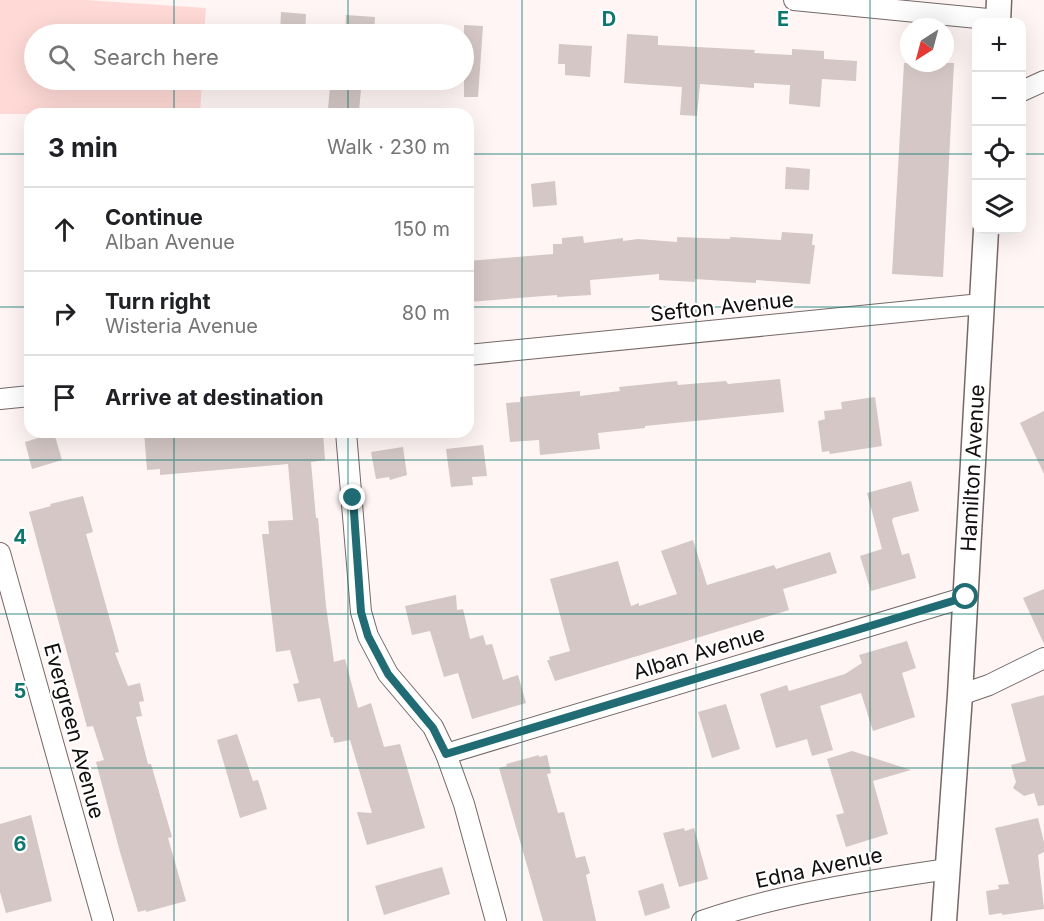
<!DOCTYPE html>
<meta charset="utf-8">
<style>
:root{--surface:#fff;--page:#f6f6f6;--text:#202124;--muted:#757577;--line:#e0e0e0}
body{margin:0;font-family:Inter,sans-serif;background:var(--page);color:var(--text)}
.controls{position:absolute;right:18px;top:18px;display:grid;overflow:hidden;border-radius:12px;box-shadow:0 6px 24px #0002}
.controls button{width:54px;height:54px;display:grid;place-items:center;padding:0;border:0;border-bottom:2px solid var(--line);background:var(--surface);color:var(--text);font:30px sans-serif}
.compass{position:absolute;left:900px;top:18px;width:54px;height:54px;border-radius:50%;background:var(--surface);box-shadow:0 6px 24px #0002;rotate:216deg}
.stop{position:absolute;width:18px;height:18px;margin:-14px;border:4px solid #216c74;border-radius:50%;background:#fff}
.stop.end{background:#216c74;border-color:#fff;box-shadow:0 2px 6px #0008}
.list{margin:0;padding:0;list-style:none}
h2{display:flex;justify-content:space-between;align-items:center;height:78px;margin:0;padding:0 24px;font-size:26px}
h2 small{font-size:20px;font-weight:400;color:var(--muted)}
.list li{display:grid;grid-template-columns:39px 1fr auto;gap:18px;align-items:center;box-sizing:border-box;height:84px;padding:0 24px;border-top:2px solid var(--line)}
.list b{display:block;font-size:22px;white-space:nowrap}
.list p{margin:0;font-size:20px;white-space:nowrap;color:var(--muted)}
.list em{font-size:20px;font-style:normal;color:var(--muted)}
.icon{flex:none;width:33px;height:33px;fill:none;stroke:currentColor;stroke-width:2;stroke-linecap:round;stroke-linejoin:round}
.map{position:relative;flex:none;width:1044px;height:921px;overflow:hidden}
.search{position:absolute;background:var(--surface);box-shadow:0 6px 24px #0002;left:24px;top:24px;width:450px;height:66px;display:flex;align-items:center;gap:15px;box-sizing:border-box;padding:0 21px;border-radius:33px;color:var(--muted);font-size:22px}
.panel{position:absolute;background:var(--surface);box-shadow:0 6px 24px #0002;left:24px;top:108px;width:450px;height:330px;border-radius:18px}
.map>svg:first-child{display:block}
</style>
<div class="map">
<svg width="1044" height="921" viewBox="0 0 1044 921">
<rect width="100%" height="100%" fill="#fef5f4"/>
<path fill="#fed9d5" d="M0,0H85L206,8L204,34H34V80H202L200,114H0Z"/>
<g fill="#d4c7c5">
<path d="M281,12L306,14L305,34H280Z"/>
<path d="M346,15L375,17L374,34H345Z"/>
<path d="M464,25L483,26L478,97H464Z"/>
<path d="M627,34L658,36V45L755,50L754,53L792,55V49L824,51V59L857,61L856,81L822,79L820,107L789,104L790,85L754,83V88L700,84L697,116L680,115L682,87L624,83Z"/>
<path d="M559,44L592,46L590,77L565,75V64H558Z"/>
<path d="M904,63H954L943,277L892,274Z"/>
<path d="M330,87L361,89L359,111L328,109Z"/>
<path d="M786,167L810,169L809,190L785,189Z"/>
<path d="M555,181L557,205L533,207L531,184Z"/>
<path d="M782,232L813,234L812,245H815L810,284L756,280V283L695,279V282L659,280V274L590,280L591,295L557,297V295L468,302V261L553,254V244H562V238L583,236L584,243L623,238V241L638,239L677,242V237L730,239V237L781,240Z"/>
<path d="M780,379L784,412L645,426V428L598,433L600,449L540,455L539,440L510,442L506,403L520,402V397L580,391V396L620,391L619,387L677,381L678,385L726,381L728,384Z"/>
<path d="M875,397L882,446L830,454L829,451L822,452L818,421L825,419L824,411L842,409L841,402Z"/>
<path d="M1044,411V474L1020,423Z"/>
<path d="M144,432H323L325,460L311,462L316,518H318L326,606L334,662L345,659L358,708L371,703L384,747L400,744L425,828L367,845L357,812L372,813L350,740L334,743L333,737H331L320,698L298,702L293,684L299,683L290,650L276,652L262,534H269L268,521L293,520L288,464L160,475V469L147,470Z"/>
<path d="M54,433L62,460L32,469L25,442Z"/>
<path d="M483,445L487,476L472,477L473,485L451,487L446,449Z"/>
<path d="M403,447L407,475L390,480L389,477L376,479L371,452Z"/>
<path d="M911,481L919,511L893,518L892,521L902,555L909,553L916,578L871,591L860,556L882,549L867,493Z"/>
<path d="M83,496L93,532L86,534L119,652L115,653L128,686L140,683L144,701L139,702L142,716L136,717L148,764H151L172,837L168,838L186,901L146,912V910L138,912L120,852L96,762L104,760L93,726L87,727L29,512L51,506L50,504Z"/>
<path d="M693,540L707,585L774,565L776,569L830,552L837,573L783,589L789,610L555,681L547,660H550L549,657L570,651L550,579L618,561L631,606L639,603V606L677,594L661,551Z"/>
<path d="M1044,589V644L1023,598Z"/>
<path d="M456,595L457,610L463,609L470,639L483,635L486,645L492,644L503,680L518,675L526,703L472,719L458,673L444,677L430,631L412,635L405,606Z"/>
<path d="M907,641L916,668L902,673L915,717L873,731L861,693L820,706L833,750L812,756L807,739L776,748L760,694L787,685L789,691L845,674L862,663L859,655Z"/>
<path d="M1044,695V805L1038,806L1034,793L1024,796L1013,788L1016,782L1011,765L1026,761L1011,704Z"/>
<path d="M726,704L740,749L712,758L698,712Z"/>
<path d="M237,734L253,781L258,780L267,809L240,818L217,740Z"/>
<path d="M852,751L911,770L873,781L888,834L846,847L836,815L844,813L827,759Z"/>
<path d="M539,755V757L547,755L551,773L547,774L558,813L564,812L576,858L585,856L590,873L586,875L596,921H543L499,768L507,766L506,764Z"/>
<path d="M31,815L52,901L6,913L0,892V824Z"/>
<path d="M1038,818L1044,842V852L1038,855L1044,909L1002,915V913L989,915L986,891L999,889L998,885L1009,884L995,828Z"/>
<path d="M684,828L685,831L694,828L708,879L679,887L663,833Z"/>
<path d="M442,867L450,894L384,915L375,886Z"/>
<path d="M663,883L670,908L645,916L638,891Z"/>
</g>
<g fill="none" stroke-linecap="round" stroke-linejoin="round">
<defs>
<g id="minor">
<path d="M794,0L998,20"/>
<path d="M1022,91L1044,81"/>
<path d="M468,355L981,304"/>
<path d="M0,399L30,396"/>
<path d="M346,432L361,612L368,636L388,674L433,727L446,754L464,804L496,921"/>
<path d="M0,553L103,921"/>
<path d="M960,695L989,685L1044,658"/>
<path d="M446,754L966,597"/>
<path d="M702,921C780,894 866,881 948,869"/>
</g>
<g id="tertiary">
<path d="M998,22L999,0"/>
<path d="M944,921L960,695L986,230"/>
</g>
</defs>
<use href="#minor" stroke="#756968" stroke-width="22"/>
<use href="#tertiary" stroke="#756968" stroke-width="27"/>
<use href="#minor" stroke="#fff" stroke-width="20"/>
<use href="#tertiary" stroke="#fff" stroke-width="24"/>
</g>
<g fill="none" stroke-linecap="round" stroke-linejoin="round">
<path stroke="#216c74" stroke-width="8" d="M353,498L361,612L368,636L388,674L433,728L446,754L966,597"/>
</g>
<path fill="none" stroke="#0f766e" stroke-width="1.5" stroke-opacity="0.55" d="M174,0V34M348,0V34M522,0V921M696,0V921M870,0V921M174,80V114M348,80V114M0,154H30M468,154H976M1022,154H1044M0,307H30M468,307H1044M174,432V921M348,432V921M0,460H1044M0,614H1044M0,768H1044"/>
<g text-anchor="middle" stroke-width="4.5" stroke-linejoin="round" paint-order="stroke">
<g font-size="21" fill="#120e0e" stroke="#fff">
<text transform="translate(722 307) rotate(-6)" y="7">Sefton Avenue</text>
<text transform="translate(973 468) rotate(-87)" y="7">Hamilton Avenue</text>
<text transform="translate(699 653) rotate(-17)" y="7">Alban Avenue</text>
<text transform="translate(74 731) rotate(75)" y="7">Evergreen Avenue</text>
<text transform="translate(819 868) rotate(-12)" y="7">Edna Avenue</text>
</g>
</g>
<g font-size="20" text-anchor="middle" font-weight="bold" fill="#0f766e" stroke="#fff" stroke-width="4.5" stroke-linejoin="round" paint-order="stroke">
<text x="609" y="26">D</text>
<text x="783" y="26">E</text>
<text x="20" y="544">4</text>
<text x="20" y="698">5</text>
<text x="20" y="851">6</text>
</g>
</svg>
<div class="controls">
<button>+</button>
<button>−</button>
<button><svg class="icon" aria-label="locate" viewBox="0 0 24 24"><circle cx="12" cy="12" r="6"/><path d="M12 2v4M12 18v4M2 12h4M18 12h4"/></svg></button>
<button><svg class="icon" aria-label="layers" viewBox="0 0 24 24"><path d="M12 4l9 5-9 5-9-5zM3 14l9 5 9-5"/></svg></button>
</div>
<svg class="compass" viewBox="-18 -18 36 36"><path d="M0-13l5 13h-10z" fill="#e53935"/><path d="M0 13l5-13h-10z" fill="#757577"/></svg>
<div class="stop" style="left:966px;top:597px"></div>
<div class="stop end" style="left:353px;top:498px"></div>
<div class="search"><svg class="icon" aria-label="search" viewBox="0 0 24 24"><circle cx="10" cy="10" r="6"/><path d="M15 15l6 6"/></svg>Search here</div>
<section class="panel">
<h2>3 min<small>Walk · 230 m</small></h2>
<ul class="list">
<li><svg class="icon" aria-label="ahead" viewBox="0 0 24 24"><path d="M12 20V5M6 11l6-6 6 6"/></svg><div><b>Continue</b><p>Alban Avenue</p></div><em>150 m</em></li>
<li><svg class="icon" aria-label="right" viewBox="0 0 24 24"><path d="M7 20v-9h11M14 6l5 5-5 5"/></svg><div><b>Turn right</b><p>Wisteria Avenue</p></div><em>80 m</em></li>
<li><svg class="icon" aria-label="arrive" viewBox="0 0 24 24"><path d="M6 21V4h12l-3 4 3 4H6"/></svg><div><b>Arrive at destination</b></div></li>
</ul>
</section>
</div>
